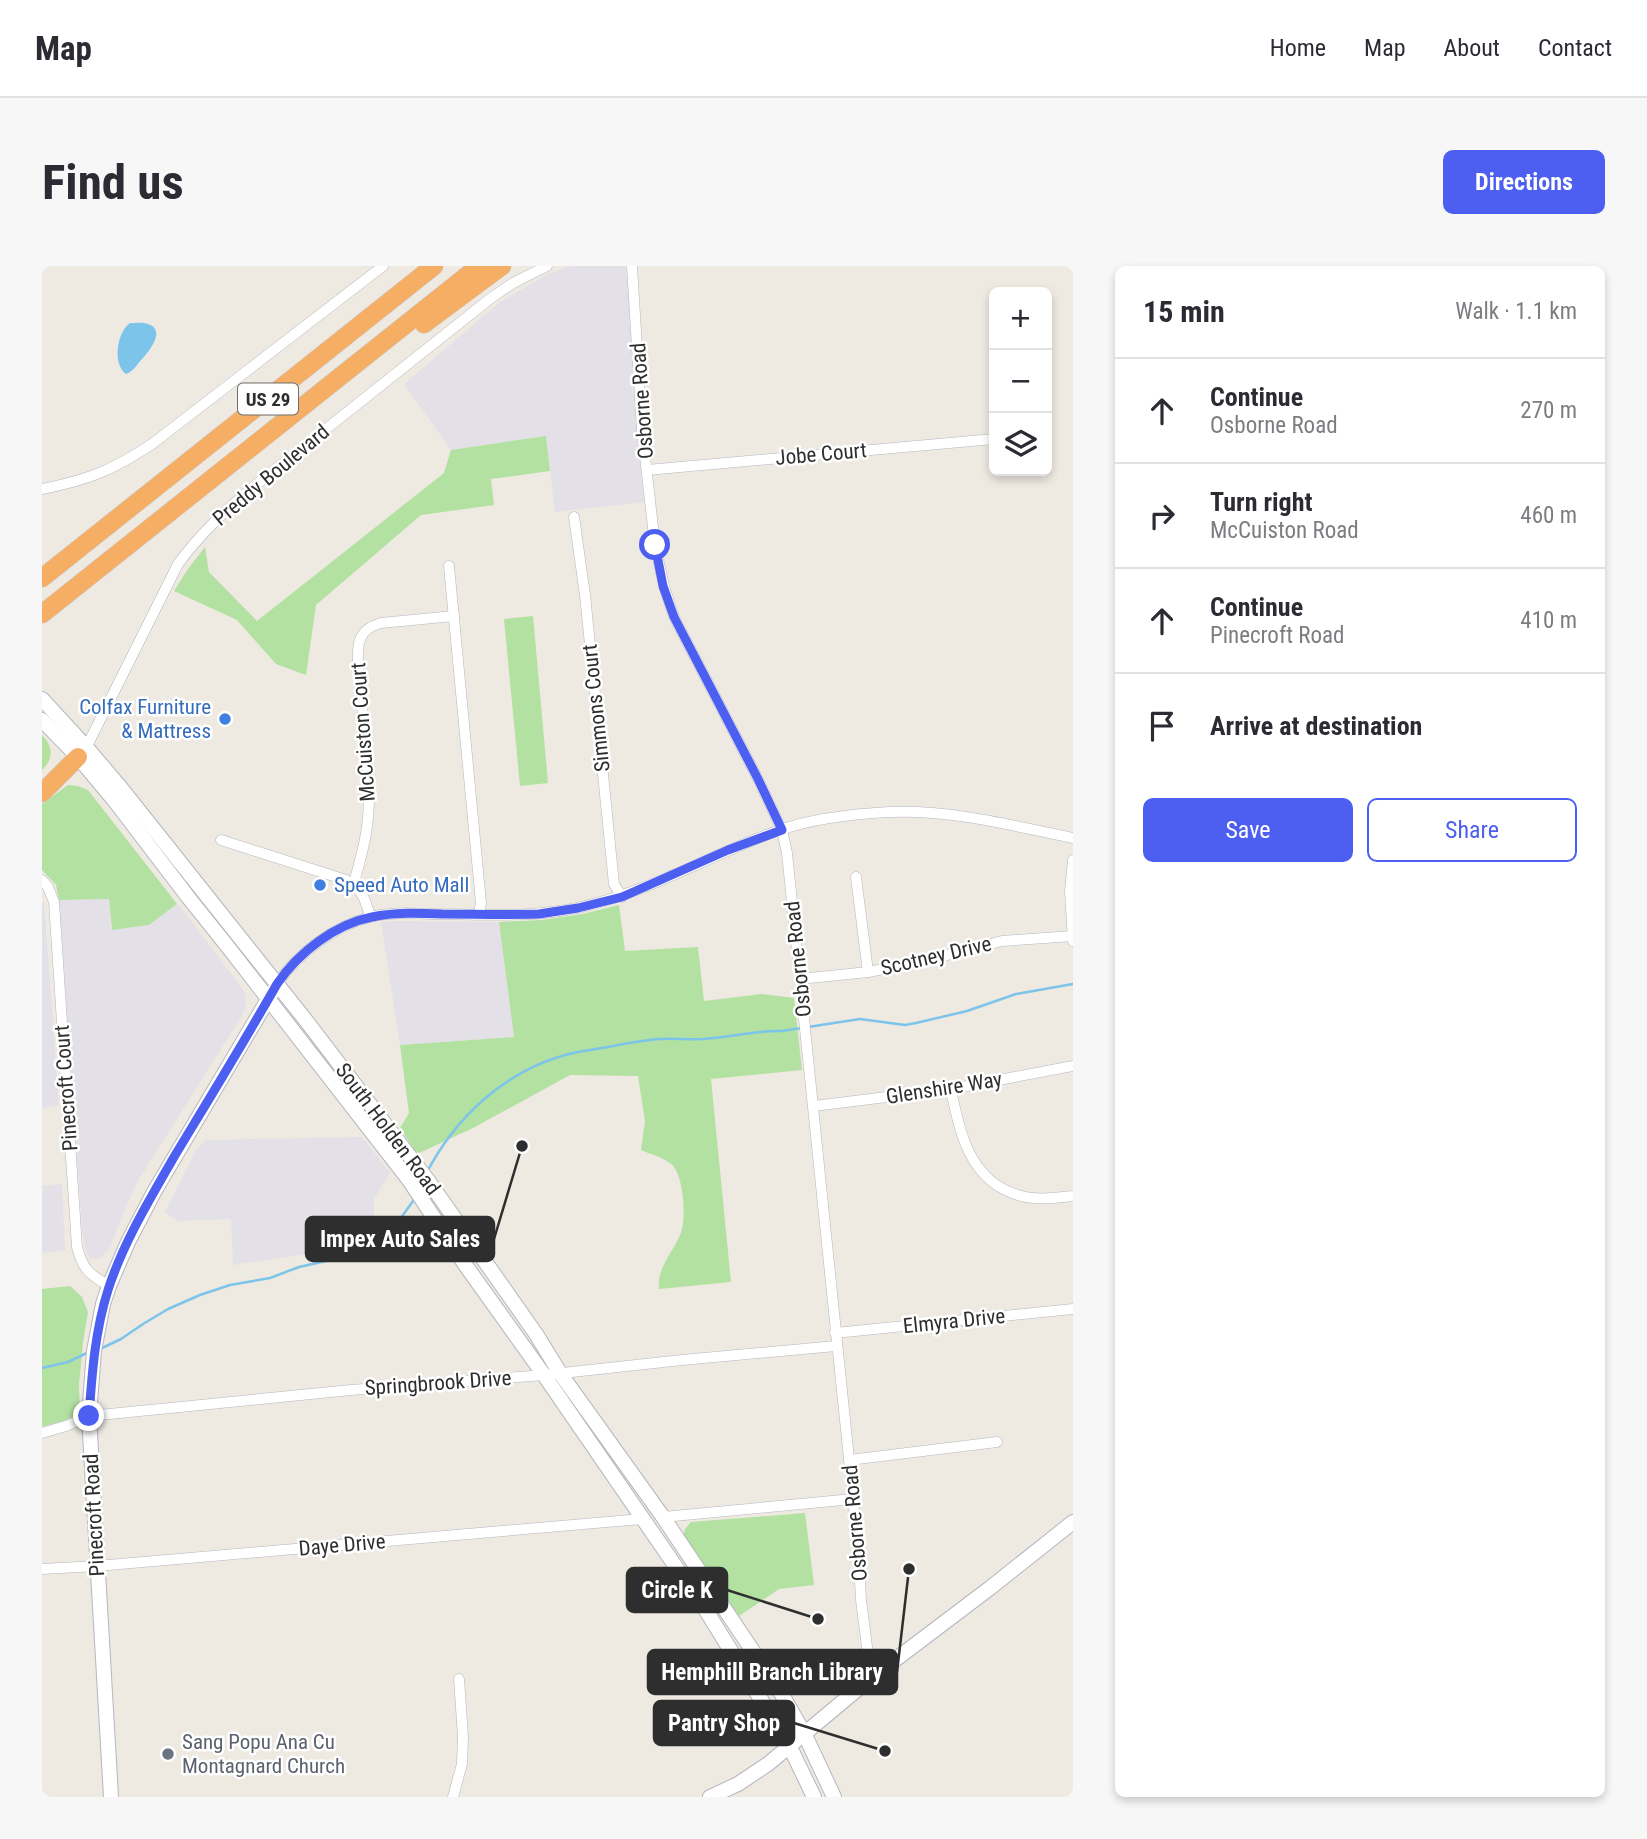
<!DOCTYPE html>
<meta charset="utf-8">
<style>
:root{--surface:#fff;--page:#f7f7f7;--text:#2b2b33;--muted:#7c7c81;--line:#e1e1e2;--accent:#4c5ff0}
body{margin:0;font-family:"Roboto Condensed",sans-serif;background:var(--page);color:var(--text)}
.controls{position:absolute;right:21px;top:21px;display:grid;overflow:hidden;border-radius:10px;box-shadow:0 4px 10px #0003}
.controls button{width:63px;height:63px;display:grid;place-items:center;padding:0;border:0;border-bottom:2px solid var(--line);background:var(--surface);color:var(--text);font:35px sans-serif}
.stop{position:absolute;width:21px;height:21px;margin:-16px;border:5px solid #4c5ff0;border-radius:50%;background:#fff}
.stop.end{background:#4c5ff0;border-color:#fff;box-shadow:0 2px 7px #0008}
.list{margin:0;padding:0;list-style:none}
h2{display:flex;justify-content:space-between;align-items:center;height:91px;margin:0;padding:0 28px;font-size:30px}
h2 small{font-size:23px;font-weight:400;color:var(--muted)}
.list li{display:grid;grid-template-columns:46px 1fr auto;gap:21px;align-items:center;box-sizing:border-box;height:105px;padding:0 28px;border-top:2px solid var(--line)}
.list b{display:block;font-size:26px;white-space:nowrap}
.list p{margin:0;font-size:23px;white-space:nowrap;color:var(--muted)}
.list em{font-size:23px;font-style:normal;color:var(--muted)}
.actions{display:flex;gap:14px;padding:21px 28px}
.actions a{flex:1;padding:16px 0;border:2px solid var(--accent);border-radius:10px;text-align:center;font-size:24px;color:var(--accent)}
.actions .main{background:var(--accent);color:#fff}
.icon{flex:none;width:38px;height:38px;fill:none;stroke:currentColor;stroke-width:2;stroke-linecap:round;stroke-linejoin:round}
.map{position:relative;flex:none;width:1031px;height:1531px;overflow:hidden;border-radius:10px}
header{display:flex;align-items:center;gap:42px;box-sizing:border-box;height:98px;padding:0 35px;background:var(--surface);border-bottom:2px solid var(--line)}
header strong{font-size:33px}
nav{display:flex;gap:38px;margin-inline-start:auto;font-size:24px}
.intro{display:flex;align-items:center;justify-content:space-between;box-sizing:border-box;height:168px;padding:0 42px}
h1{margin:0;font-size:49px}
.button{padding:18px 32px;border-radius:10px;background:var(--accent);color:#fff;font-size:24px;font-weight:700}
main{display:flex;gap:42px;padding:0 42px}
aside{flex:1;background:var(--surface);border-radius:10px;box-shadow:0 4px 10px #0003}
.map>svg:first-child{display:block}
</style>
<header>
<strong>Map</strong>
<nav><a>Home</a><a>Map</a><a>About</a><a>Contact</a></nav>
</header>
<div class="intro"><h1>Find us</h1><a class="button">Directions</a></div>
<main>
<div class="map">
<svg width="1031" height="1531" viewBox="0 0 1031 1531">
<rect width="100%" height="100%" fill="#eee9e1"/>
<g fill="#e3e1e7">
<path d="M530,0H583L587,27L595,163L602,236L513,246L504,170L409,184L362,118L458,36L508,7Z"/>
<path d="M67,633L69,664L107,659L136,638L202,725L204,736L201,748L94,918L66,985L58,992L49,993L44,986L40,962L17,634Z"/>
<path d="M0,636H2L17,839L0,842Z"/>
<path d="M355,655L457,656L472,771L358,779L339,656Z"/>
<path d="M320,871L348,907L332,933V949L326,969L312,981L191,999L189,953L135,955L123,946L154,884L164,874Z"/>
<path d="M20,918L23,984L0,987V920Z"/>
</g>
<g fill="#b3e1a2">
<path d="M504,170L508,205L449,213L452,239L379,249L274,339L264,409L234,398L195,354L132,325L146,303L163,281L167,306L215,355L402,207L409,184Z"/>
<path d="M491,350L506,517L478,520L462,353Z"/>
<path d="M0,469C11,480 12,493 0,504Z"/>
<path d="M26,519L36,520L46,524L135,638L107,659L70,664L67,633L17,634L14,619L0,604V538Z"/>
<path d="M577,639L583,685L656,681L662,735L720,728L752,732L760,804L669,813L689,1016L617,1023C615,1001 630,988 638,969C645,954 642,906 628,897C620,891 608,888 599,884L603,855L596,810L528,809L431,862L375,888L358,862L367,847L358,779L472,771L457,656L500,654L541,648Z"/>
<path d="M28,1020L40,1031L46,1046L41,1076L37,1119L38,1147L24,1154L0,1161V1023Z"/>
<path d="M763,1247L772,1319L737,1323L697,1350L641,1272L643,1263L649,1256Z"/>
</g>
<path fill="#7cc4e9" d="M88,57C93,57 101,56 106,58C124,64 108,84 101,92C95,98 92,105 84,108C70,98 75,66 88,57Z"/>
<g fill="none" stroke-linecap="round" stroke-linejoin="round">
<g stroke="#7cc4e9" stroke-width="2.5">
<path d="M385,906C414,851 462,806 523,789C537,785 551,784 565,781C582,778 600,774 618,773C632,772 646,774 660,773C687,772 713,764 740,765L818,753L863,759L874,757L925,745L974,728L1031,718"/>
<path d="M60,1082L79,1073L101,1058L126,1043L158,1029L188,1019L228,1012L257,1001L293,993L323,982L350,964L374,931"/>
<path d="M0,1102L26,1096L47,1086"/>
</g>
<defs>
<g id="street">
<path d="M590,0L600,164L613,279L622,320L632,351L716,513L740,564L745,587L816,1281L819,1334L829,1412"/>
<path d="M605,204L952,173"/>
<path d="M0,223C46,214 71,204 110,178L341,0"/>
<path d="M532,251L543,329L572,618L580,631"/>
<path d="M407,300L439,637L437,648"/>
<path d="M43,484L136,298C158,268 183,245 211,221L449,32L471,17L505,0"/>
<path d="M179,574L304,614C320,622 324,635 328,651"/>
<path d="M814,611L826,706"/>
<path d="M0,614L6,621L12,636L35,981C41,1004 47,1008 67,1020"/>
<path d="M312,617C317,598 323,579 325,560C330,526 324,491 322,458C320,435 313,399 317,377C320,365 328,360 339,357L412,350"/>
<path d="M1031,675L1028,625L1031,594"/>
<path d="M758,713L826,706L878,696L960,675L1031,670"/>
<path d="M235,718C256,687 292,660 328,651C349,646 371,647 392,648C439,648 488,652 535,642C606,627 669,588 738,564C772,552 811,548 847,546C909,543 971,560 1031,572"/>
<path d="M909,823C917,866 928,915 976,929C994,935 1013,932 1031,930"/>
<path d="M772,840L909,823L1031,800"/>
<path d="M793,1067L1031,1043"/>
<path d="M0,1167L24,1160L47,1150L309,1124L502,1109L640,1094L794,1080"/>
<path d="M807,1194L955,1176"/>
<path d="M621,1251L811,1233"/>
<path d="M0,1303L55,1300L600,1253"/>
<path d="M411,1531L420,1498L421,1471L417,1413"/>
</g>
<g id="secondary">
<path d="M0,433L45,482L79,522L262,752L385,913L494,1068L518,1107L621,1251L739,1427L762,1467L792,1531"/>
<path d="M0,454L36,491L72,534L146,631L186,681L367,914L424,1000L502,1109L665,1346L747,1479L772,1531"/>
<path d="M69,1531L47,1150L52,1085L61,1038L67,1020L86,976L112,926L231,725"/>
<path d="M668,1531L696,1518L726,1498L829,1412L948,1322L1031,1256"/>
</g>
<g id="highway">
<path d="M382,58L460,0"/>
<path d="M0,312L392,0"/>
<path d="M0,348L437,0"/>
<path d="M0,527L36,491"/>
</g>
</defs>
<use href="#street" stroke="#b5b6c0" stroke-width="11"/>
<use href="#secondary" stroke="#b5b6c0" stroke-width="16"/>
<use href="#highway" stroke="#c9c9c9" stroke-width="19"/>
<use href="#street" stroke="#fff" stroke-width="10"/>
<use href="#secondary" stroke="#fff" stroke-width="14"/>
<use href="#highway" stroke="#f6ae65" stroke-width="18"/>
</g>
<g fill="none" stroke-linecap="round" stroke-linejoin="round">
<path stroke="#4c5ff0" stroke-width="9" d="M47,1150C50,1107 53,1065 66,1024C81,977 108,933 132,891C167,833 202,776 235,718C256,687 293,658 330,651C353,646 377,647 400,648C432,648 465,649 497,648L536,642L580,631L686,584L740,564L716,513L632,351L621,320L613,279"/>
</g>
<g fill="#3f7fe0" stroke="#fff" stroke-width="2.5">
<circle cx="183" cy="453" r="7"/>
<circle cx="278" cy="619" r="7"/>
</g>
<circle fill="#6b7280" stroke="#fff" stroke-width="2.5" cx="126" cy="1488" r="7"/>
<g text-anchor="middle" stroke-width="5" stroke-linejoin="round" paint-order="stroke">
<rect fill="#fff" stroke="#6d6d6d" stroke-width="2" x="196" y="117.5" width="60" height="31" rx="5"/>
<g font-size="19" font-weight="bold" fill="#2e2e2e">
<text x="226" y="140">US 29</text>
</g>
<g font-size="21" fill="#2e2e2e" stroke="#fff">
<text transform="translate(600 135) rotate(-94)" y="7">Osborne Road</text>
<text transform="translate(779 188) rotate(-5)" y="7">Jobe Court</text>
<text transform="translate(229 209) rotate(-40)" y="7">Preddy Boulevard</text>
<text transform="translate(554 442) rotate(-96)" y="7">Simmons Court</text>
<text transform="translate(321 466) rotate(-94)" y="7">McCuiston Court</text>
<text transform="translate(894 690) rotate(-13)" y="7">Scotney Drive</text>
<text transform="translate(756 693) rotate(-96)" y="7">Osborne Road</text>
<text transform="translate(24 822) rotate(-94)" y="7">Pinecroft Court</text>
<text transform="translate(902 822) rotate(-9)" y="7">Glenshire Way</text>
<text transform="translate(346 863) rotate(53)" y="7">South Holden Road</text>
<text transform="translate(912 1055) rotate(-6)" y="7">Elmyra Drive</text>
<text transform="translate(396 1117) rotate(-4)" y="7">Springbrook Drive</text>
<text transform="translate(52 1249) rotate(-93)" y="7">Pinecroft Road</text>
<text transform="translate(813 1257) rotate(-95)" y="7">Osborne Road</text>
<text transform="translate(300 1279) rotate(-5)" y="7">Daye Drive</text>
</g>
<g font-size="21" fill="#366cbe" stroke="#fff" text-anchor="end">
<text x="169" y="448">Colfax Furniture<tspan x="169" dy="24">&amp; Mattress</tspan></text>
<text x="292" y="626" text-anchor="start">Speed Auto Mall</text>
</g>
<g font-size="21" fill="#5b616d" stroke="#fff" text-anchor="start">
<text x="140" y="1483">Sang Popu Ana Cu<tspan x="140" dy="24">Montagnard Church</tspan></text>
</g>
</g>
<path fill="none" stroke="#2e2e2e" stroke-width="2.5" d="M480 880L452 973M776 1353L685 1324M867 1303L855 1406M843 1485L752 1457"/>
<g fill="#2e2e2e" stroke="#fff" stroke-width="2.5">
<circle cx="480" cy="880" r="7"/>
<circle cx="776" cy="1353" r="7"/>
<circle cx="867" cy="1303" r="7"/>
<circle cx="843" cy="1485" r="7"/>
</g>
<g fill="#2e2e2e" stroke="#2e2e2e" stroke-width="2.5">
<rect x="264" y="951" width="188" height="44" rx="7"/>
<rect x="585" y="1302" width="100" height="44" rx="7"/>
<rect x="606" y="1384" width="249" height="44" rx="7"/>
<rect x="612" y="1435" width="140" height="44" rx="7"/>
</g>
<g font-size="23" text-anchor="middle" font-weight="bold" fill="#fff">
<text x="358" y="981">Impex Auto Sales</text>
<text x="635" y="1332">Circle K</text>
<text x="730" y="1414">Hemphill Branch Library</text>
<text x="682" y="1465">Pantry Shop</text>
</g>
</svg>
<div class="controls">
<button>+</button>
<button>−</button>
<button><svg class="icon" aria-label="layers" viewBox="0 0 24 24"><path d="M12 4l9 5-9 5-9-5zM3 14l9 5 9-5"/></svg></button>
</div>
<div class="stop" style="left:613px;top:279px"></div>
<div class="stop end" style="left:47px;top:1150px"></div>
</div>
<aside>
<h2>15 min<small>Walk · 1.1 km</small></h2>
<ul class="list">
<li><svg class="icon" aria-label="ahead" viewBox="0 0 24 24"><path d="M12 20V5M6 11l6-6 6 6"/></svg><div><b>Continue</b><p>Osborne Road</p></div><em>270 m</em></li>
<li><svg class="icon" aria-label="right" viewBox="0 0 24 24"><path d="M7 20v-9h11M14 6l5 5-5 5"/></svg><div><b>Turn right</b><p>McCuiston Road</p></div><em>460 m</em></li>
<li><svg class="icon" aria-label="ahead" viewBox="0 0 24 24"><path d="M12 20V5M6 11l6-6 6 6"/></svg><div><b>Continue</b><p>Pinecroft Road</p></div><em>410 m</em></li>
<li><svg class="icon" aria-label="arrive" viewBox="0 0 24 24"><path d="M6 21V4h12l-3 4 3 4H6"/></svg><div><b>Arrive at destination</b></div></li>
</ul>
<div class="actions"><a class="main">Save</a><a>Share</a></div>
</aside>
</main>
